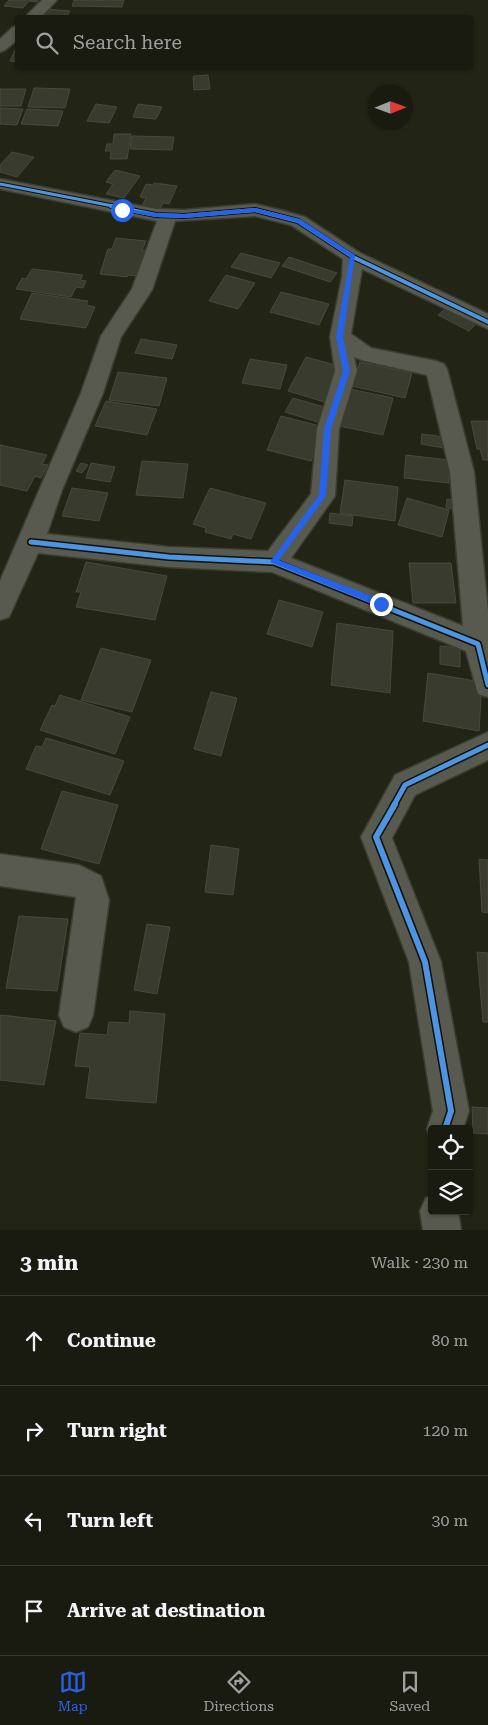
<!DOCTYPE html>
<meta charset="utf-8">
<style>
:root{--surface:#1a1b10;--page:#27281e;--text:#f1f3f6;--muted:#9fa19f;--line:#383930;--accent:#2563eb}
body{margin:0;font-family:"Roboto Serif",serif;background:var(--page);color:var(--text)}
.controls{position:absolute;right:15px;bottom:15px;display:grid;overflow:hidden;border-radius:5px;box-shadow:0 1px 4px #0004}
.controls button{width:45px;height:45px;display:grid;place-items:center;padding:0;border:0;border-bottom:1px solid var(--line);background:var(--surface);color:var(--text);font:25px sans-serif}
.compass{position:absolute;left:368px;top:85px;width:45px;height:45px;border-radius:50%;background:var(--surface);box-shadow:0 1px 4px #0004;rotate:89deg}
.stop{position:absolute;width:15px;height:15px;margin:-11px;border:4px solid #2563eb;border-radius:50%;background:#fff}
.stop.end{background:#2563eb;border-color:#fff;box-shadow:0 1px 5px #0008}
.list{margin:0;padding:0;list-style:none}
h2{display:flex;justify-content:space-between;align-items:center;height:65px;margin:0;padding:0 20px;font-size:21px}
h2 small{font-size:16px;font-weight:400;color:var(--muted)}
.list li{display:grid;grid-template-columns:32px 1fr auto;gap:15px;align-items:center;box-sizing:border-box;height:90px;padding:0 20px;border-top:1px solid var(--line)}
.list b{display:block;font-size:19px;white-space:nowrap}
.list em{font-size:16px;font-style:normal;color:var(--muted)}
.icon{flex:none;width:28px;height:28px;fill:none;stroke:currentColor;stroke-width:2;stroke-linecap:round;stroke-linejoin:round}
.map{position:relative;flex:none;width:488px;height:1230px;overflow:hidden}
.search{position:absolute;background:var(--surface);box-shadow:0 1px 4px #0004;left:15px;right:15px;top:15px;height:55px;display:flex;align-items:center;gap:12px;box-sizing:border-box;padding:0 18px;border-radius:5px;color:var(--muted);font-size:19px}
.sheet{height:425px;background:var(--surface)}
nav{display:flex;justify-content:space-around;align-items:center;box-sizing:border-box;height:70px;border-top:1px solid var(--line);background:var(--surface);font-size:14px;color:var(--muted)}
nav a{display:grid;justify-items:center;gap:2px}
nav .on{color:var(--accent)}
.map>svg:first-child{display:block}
</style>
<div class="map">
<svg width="488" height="1230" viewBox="0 0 488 1230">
<rect width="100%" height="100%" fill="#222415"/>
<g fill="#3a3b2f" stroke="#48493d">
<path d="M9,0H38L37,2L29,1L23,8L4,6Z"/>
<path d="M74,0H124L122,7L72,6Z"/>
<path d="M46,9L70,11L66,18H40Z"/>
<path d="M15,50H18V62L10,61Z"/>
<path d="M208,75L210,89L194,90L193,76Z"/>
<path d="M34,88L70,89L65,108L28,107Z"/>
<path d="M0,89H26L21,106H0Z"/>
<path d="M96,104L117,107L109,123L87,121Z"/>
<path d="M138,104L162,107L156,119L133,117Z"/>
<path d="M0,108L23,109L17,125L0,124Z"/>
<path d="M27,109L63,111L58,126L21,124Z"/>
<path d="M114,134H131L127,159H110L111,151H105L107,144H113Z"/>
<path d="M132,136L174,137L172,150L130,149Z"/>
<path d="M12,152L34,157L17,177L0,172V165Z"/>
<path d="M115,170L140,176L124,198L106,194L113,184L106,182Z"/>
<path d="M154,183L177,186L169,204L163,203L160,209L142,206L146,198L140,197L146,184L153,185Z"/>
<path d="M116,238L146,241L142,250L150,251L147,261L141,260L136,276L128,275L127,277L100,274L108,249H112Z"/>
<path d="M241,253L280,263L271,278L231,267Z"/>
<path d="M289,257L337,273L330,282L282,266Z"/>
<path d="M32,269L83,275L80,280L86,281L83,288L76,287L71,297L16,289L22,278L26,279Z"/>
<path d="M226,275L255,283L238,309L209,301Z"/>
<path d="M281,292L329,304L319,325L270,312Z"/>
<path d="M32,293L88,301L86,305L95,307L86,328L20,319Z"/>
<path d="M447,307L477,323L469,331L438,315Z"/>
<path d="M141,339L177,345L172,359L135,353Z"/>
<path d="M306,357L346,368L328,403L288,391Z"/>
<path d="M250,359L287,365L280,389L242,383Z"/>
<path d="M360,362L412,373L405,398L352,386Z"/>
<path d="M118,372L167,378L159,406L109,400Z"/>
<path d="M350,389L393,398L383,435L339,426Z"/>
<path d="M293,398L331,409L324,424L285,412Z"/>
<path d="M106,401L157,409L147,435L95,426Z"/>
<path d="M281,416L324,427L311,461L267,450Z"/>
<path d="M471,421H488V460H483L480,449H477Z"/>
<path d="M422,434L445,437L444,448L421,444Z"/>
<path d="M0,445L47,455L42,464L48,465L41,478L35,476L27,491L0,485Z"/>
<path d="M406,455L449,460V483L404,478Z"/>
<path d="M142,461L188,464L183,498L136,495Z"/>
<path d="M81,463L88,465L82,473L76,471Z"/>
<path d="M91,463L115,467L110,482L86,478Z"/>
<path d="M345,480L398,487L395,521L340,513Z"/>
<path d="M72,488L108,493L99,521L62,516Z"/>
<path d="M210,488L266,503L251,539L233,534L231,539L205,532L206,528L193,524Z"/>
<path d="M407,498L449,510L442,537L398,525Z"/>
<path d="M447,499L456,501V509L446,508Z"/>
<path d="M330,513L353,516L352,526L329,523Z"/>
<path d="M86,562L167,576L155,620L76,607L81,592H76Z"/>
<path d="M409,563H451L456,603H413Z"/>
<path d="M279,600L323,612L312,647L267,634Z"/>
<path d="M337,623L393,631L390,693L331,685Z"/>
<path d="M440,646L460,648V667L440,664Z"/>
<path d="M101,648L151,660L132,712L81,700Z"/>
<path d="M428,673L482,682L479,731L423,721Z"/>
<path d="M211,692L237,698L221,756L194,749Z"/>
<path d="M60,695L130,717L115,754L40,730L52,705L55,706Z"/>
<path d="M46,738L124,761L110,795L26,769L36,746L42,747Z"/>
<path d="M62,791L118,805L99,864L41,849Z"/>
<path d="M211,845L239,849L233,895L205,892Z"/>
<path d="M479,859L488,860V913L482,912Z"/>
<path d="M19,916L68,919L57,991L6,988Z"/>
<path d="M147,924L170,927L157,994L134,990Z"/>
<path d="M477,952L488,953V1022H483Z"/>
<path d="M130,1011L165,1014L156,1103L86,1098L90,1067L75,1066L80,1033L107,1035L109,1022L129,1023Z"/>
<path d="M0,1015L56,1021L44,1085L0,1080Z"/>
<path d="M472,1107L488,1108V1134L473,1133Z"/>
</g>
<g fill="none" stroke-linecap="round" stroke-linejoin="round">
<defs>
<g id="street">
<path d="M42,0H57L40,18H24Z"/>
<path d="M18,26V39L5,50L0,52V39L13,27Z"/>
<path d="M0,179L156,209L184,210L255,204L284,211L305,217L360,253L488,314V329L362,269L351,334L371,348L436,361L444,364L447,369L474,472L488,611V697L478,694L466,651L272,572L169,567L38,553L9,617L0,620V581L81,393L101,336L132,289L157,221L0,189ZM255,216L291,225L343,259L342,277L330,337L335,371L317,429L311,494L268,551L169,547L47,534L62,490L103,393L121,337L152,290L175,221ZM354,357L365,361L427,375L450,472L463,626L291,558L335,496L339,429L357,371Z"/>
<path d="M488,732V760L415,795L392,838L441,962L469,1111L463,1129H432V1141L427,1129L433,1111L409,962L361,837L395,775Z"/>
<path d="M0,854L79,865L101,876L109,900L93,1015L88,1027L76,1032L64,1027L59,1015L76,897L0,886Z"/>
<path d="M432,1195V1211H458L461,1230H423L420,1211L426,1198Z"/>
</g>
</defs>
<use href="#street" stroke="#3a3d32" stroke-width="3"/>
<use href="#street" fill="#585a4f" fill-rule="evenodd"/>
<defs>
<path id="cycleway-far3" d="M0,184L118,207"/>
<path id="cycleway-far2" d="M111,206L156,215L184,216L255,210L298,221L353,257L488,322"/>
<g id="cycleway-far1">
<path d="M31,542L169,557L274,562L478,644L488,685"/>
<path d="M394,805L405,785L488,745"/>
</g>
<path id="cycleway" d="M395,804L376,837L425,962L451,1111L445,1129"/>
</defs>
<use href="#cycleway-far3" stroke="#101106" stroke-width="5"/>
<use href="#cycleway-far2" stroke="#101106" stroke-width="6"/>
<use href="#cycleway-far1" stroke="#101106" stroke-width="8"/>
<use href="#cycleway" stroke="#101106" stroke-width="9"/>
<use href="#cycleway-far3" stroke="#4d94e3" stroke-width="3"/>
<use href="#cycleway-far2" stroke="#4d94e3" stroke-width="4"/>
<use href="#cycleway-far1" stroke="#4d94e3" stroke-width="5"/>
<use href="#cycleway" stroke="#4d94e3" stroke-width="6"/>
</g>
<path fill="#2563eb" d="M120,208L156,213L184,214L255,208L300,219L355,255L343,337L350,371L331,429L326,496L279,560L384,601V606H378L270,562L319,495L324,429L343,371L336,337L350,257L296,222L255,212L184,218L156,217L122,211Z"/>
</svg>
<div class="controls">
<button><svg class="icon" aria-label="locate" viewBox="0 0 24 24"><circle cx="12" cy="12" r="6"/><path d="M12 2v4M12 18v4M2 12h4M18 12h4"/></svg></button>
<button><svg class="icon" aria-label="layers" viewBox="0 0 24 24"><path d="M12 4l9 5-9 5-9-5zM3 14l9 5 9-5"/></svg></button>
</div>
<svg class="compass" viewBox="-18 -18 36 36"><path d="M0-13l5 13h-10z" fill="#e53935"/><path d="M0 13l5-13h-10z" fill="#9fa19f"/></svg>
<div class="stop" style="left:122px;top:210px"></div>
<div class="stop end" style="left:381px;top:604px"></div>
<div class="search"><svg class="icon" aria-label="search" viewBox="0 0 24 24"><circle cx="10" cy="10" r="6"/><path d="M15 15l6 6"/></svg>Search here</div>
</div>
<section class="sheet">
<h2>3 min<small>Walk · 230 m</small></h2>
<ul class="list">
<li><svg class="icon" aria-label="ahead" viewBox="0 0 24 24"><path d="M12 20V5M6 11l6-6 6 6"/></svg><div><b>Continue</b></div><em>80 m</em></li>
<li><svg class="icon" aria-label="right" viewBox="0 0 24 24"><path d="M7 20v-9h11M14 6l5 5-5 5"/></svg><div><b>Turn right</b></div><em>120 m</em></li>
<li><svg class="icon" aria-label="left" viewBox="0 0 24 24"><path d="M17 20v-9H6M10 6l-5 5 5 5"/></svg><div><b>Turn left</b></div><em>30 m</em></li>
<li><svg class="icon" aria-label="arrive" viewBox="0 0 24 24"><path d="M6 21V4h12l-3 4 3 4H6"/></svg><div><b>Arrive at destination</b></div></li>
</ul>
</section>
<nav>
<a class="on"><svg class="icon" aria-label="map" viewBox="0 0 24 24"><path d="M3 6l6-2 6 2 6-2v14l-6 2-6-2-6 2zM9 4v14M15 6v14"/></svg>Map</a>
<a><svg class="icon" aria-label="directions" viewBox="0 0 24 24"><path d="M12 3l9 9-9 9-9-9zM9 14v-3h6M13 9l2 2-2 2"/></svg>Directions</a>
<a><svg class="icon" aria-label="saved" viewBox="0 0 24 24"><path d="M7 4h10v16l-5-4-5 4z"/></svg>Saved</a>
</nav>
